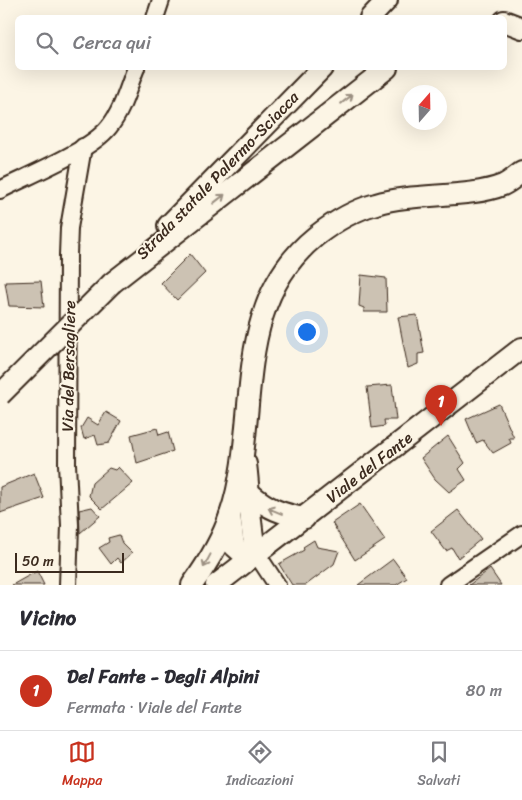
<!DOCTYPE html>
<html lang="it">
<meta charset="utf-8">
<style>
:root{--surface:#fff;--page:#f2f2f3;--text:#2b2b33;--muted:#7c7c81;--line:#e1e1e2;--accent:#c8321e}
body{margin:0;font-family:Sriracha,sans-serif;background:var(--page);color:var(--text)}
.compass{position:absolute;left:402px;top:85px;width:45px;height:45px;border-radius:50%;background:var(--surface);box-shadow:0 5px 20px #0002;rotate:20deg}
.scale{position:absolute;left:15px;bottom:12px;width:109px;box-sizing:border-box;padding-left:5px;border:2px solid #3b2a1e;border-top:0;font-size:14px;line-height:18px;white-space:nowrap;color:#3b2a1e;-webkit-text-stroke:4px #fcf5e5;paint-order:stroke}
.you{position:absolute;left:306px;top:331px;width:18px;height:18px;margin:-12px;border:4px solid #fff;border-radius:50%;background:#1a73e8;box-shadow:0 0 0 8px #1a73e833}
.badge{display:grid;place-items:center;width:32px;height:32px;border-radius:50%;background:var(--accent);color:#fff;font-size:16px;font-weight:700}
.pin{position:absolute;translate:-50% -41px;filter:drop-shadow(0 1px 2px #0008)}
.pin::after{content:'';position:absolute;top:26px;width:18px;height:15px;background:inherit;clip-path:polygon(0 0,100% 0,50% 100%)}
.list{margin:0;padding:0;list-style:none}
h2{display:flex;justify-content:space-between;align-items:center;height:65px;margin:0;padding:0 20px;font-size:21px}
h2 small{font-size:16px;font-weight:400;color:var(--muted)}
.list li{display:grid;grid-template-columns:32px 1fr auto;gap:15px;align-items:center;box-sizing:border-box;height:80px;padding:0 20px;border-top:1px solid var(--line)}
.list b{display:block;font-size:19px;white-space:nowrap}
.list p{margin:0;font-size:16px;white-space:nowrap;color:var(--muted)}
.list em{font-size:16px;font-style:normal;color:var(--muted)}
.icon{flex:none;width:28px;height:28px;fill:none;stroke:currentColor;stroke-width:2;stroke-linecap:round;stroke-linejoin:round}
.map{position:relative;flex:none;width:522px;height:585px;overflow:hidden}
.search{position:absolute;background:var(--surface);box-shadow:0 5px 20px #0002;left:15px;right:15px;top:15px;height:55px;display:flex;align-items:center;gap:12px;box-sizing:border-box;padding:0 18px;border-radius:8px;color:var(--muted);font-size:19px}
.sheet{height:145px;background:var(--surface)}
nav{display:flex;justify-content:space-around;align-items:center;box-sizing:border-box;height:70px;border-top:1px solid var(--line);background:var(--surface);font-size:14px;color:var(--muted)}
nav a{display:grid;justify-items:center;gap:2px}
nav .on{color:var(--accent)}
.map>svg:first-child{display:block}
</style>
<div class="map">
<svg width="522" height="585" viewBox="0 0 522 585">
<rect width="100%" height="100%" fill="#fcf5e5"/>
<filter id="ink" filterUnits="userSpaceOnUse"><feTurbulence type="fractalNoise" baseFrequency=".02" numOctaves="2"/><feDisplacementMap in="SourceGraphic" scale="10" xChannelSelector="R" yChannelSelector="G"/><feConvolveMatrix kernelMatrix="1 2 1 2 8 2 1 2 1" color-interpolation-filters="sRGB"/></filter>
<g filter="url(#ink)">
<g fill="#ccc2b3" stroke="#3b2a1e">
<path d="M190,254L205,273L177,300L161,283Z"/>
<path d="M361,275L386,278L387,312H364V308L359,306Z"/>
<path d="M41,281L44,307L9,306L5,282Z"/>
<path d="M417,315L424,353L418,354V364L408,368L398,317Z"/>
<path d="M392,385L396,420H384L385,426L372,428L367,387Z"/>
<path d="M499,404L514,438H509L511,443L493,453L483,440L476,443L466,419Z"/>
<path d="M106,412L121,421L109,443L98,445L95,435L84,439L81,428L87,418L98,425Z"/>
<path d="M157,428L159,435L168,432L173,451L137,463L131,435Z"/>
<path d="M448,436L465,463L459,469L466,480L449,492L435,479L421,458Z"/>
<path d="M118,467L133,483L102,509L89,496L92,483L109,468L115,470Z"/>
<path d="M34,473L44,498L0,513V487Z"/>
<path d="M360,504L385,540L355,560L332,523Z"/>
<path d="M92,507L100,516L80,533L79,510Z"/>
<path d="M458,510L481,539L458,558L452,548L446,551L431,531Z"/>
<path d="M119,535L122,543L132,553L121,563L117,558L111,564L99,548L109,542L108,538Z"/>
<path d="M314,540L317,547L339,551L334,564L306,585H292L279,564L304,550L303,547Z"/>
<path d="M393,559L407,578L396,585H358Z"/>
<path d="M490,569L501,585H469Z"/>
<path d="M37,571L44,585H12Z"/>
</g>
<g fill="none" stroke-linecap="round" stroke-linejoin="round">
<defs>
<g id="minor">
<path d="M155,18L161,0"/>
<path d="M0,190C29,175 90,151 109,127C123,110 128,87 136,68"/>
<path d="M256,553L277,585"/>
<path d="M68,585L70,525L67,464L68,255L69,228L83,147"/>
<path d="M448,585L522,534"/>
</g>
<g id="major">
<path d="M370,18L387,0"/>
<path d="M504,21L522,28"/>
<path d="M168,226L322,68"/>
<path d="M112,283L387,68"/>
<path d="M246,464C250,494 249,524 256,553"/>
<path d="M251,494C268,509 282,514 305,518"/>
<path d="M230,515L234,546L249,559"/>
<path d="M192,585C207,564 222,540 230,515C262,421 228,307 316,236C334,222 354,210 376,204C415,192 468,199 503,185C510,182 516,176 522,172"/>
<path d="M216,585L522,348"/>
</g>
</defs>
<use href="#minor" stroke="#3b2a1e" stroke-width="20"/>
<use href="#major" stroke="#3b2a1e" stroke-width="24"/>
<use href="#minor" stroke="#fcf5e5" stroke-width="16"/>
<use href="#major" stroke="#fcf5e5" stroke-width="20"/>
<defs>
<path id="major-bridge" d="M0,395L112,283"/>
</defs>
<use href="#major-bridge" stroke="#3b2a1e" stroke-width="24" stroke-linecap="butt"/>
<use href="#major-bridge" stroke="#fcf5e5" stroke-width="20"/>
</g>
<defs><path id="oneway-shaft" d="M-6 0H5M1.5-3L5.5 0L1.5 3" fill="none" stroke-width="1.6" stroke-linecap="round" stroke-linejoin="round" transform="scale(1.25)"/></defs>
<g stroke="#9c9082">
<use href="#oneway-shaft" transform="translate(347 99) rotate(-38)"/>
<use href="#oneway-shaft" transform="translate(219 199) rotate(-38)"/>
<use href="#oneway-shaft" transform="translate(275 511) rotate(-157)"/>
<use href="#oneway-shaft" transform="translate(207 561) rotate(118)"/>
</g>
</g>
<g text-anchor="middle" stroke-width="4" stroke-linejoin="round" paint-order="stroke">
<g font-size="16" fill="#3b2a1e" stroke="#fcf5e5">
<text transform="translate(217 175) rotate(-46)" y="6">Strada statale Palermo-Sciacca</text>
<text transform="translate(68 366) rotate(-89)" y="6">Via del Bersagliere</text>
<text transform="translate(369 467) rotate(-38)" y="6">Viale del Fante</text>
</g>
</g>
</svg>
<svg class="compass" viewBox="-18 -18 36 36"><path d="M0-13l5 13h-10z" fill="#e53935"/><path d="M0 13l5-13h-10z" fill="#7c7c81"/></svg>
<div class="scale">50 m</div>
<div class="you"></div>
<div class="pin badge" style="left:441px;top:426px">1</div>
<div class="search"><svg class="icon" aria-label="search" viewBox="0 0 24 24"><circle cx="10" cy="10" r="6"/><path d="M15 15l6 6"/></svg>Cerca qui</div>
</div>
<section class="sheet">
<h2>Vicino<small></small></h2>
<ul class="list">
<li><span class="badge">1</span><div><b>Del Fante - Degli Alpini</b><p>Fermata · Viale del Fante</p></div><em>80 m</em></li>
</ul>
</section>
<nav>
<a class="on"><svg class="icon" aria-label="map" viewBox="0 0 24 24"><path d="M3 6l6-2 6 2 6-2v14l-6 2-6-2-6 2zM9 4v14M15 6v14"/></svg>Mappa</a>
<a><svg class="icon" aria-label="directions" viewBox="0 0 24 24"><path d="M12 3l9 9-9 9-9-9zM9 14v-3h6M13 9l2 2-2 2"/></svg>Indicazioni</a>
<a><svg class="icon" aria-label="saved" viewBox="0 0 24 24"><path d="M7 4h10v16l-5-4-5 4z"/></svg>Salvati</a>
</nav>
